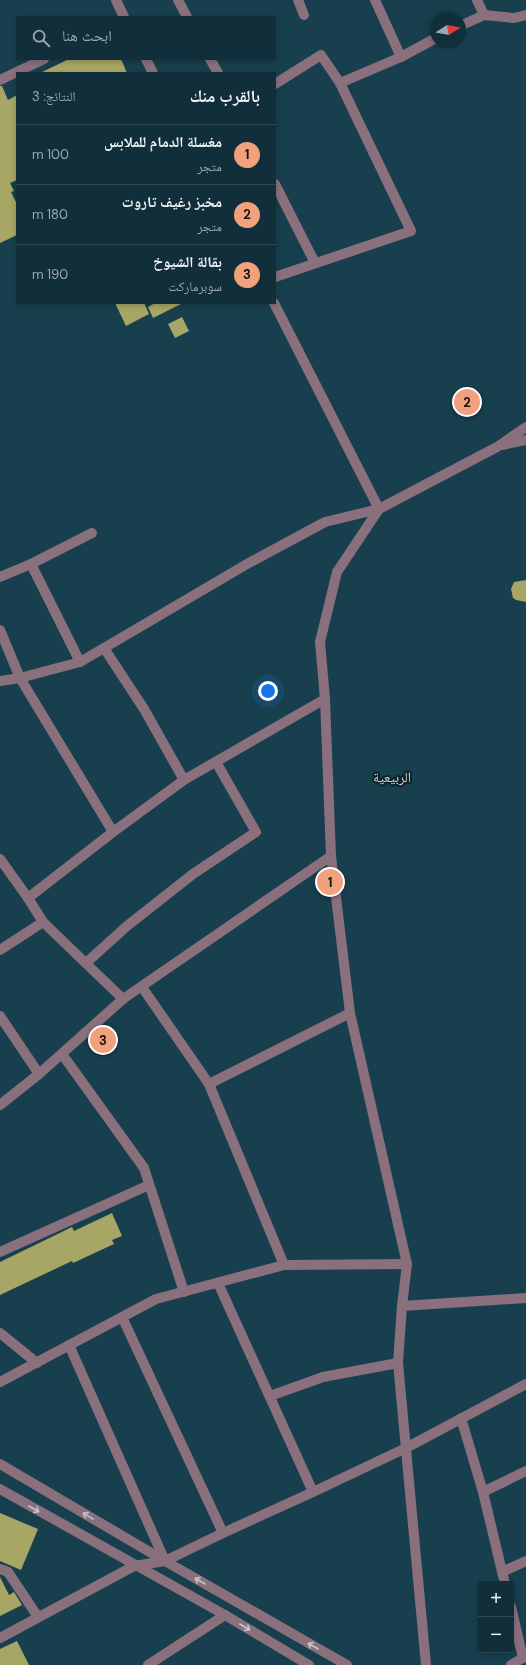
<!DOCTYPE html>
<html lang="ar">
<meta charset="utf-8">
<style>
:root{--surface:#112f3a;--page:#1a3742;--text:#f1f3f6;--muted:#9ca9af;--line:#304a54;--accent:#f1a17b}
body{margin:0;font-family:"DM Sans","Noto Naskh Arabic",sans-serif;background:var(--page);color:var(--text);direction:rtl}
.controls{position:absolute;right:12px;bottom:12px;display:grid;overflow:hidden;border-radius:0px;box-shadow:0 2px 6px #0003}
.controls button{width:36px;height:36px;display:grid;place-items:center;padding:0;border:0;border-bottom:1px solid var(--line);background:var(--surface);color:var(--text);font:20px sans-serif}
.compass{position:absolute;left:430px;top:12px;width:36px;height:36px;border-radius:50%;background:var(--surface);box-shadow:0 2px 6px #0003;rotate:79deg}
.you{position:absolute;left:268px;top:691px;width:14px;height:14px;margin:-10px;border:3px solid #fff;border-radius:50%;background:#1a73e8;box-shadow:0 0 0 6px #1a73e833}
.badge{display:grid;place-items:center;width:26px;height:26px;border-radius:50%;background:var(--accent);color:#111;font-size:13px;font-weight:700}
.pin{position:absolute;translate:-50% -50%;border:2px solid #fff;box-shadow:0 1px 4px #0006}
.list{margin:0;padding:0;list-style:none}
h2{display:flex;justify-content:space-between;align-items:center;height:52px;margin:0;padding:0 16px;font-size:17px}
h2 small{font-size:13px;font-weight:400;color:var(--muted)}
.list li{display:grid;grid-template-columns:26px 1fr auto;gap:12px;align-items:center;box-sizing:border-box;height:60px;padding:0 16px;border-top:1px solid var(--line)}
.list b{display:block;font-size:15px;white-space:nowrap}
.list p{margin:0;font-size:13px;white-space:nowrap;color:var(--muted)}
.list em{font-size:13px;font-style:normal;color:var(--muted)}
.icon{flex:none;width:22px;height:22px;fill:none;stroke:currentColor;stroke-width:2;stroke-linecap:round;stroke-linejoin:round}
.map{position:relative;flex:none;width:526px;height:1665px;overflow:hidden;direction:ltr}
.search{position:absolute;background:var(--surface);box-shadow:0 2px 6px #0003;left:16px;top:16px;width:260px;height:44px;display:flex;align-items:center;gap:10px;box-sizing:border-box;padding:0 14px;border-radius:0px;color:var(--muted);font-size:15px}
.panel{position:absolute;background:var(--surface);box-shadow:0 2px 6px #0003;left:16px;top:72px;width:260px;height:232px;border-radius:0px;direction:rtl}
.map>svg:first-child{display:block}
</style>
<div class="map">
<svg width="526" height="1665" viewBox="0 0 526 1665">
<rect width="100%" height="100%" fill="#173f4e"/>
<g fill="#a8a664">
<path d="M69,59H121L127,73H40Z"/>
<path d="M0,86H2L8,100L17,95V180L10,183L14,191L11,192L17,204V235L0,243Z"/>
<path d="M115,303H144L149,314L126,326Z"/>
<path d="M155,303H183L153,318L148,307Z"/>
<path d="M182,317L189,331L175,338L168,324Z"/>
<path d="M526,580V602L516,600L513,598L511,589L514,582Z"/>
<path d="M112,1213L122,1236L112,1240L114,1244L73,1263L72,1261L0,1295V1262L72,1227L74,1231Z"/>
<path d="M0,1513L38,1529L21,1570L0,1561Z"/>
<path d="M0,1577L9,1595L14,1592L22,1605L0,1616Z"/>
<path d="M17,1641L29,1665H0V1649Z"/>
</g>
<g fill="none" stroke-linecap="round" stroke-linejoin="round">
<g stroke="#8a6f7d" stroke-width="10">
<path d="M116,0L124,17"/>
<path d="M178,0L187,17"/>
<path d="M298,0L304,15"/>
<path d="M375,0L401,57"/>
<path d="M477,0L484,15"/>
<path d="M460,26L484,15L514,18L526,15"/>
<path d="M146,59L153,73"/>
<path d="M210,59L218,73"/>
<path d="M0,80L44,59"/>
<path d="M275,84L321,55L340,83"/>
<path d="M275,184L315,263"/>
<path d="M275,277L411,231L340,83L401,57L436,38"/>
<path d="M31,564L92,533"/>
<path d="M0,577L31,564L80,662L104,648L144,709L184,780"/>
<path d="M0,630L20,678L0,681"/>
<path d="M104,648L247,564L325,522L379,509L274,303"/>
<path d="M80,662L20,678L113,832"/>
<path d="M331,856L350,1013L407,1264L402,1306L398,1363L426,1665"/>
<path d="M0,859L28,898"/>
<path d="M0,950L43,922"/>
<path d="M86,963L127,926L193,874L256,832L216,762"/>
<path d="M142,987L209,1084L284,1265"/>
<path d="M123,999L43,922L28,898L113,832L184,780L325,699"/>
<path d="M0,1016L39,1074"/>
<path d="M62,1054L144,1168L184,1292"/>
<path d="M209,1084L350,1013"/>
<path d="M0,1252L149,1185"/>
<path d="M218,1283L313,1492"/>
<path d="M402,1306L526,1298"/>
<path d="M122,1317L223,1533"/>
<path d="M0,1333L37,1363"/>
<path d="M69,1345L165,1561"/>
<path d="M0,1382L156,1299L284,1265L407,1264"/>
<path d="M270,1396L323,1377L398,1363"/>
<path d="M461,1418L483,1492L505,1584"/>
<path d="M483,1492L526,1471"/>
<path d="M0,1569L8,1572L38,1617"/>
<path d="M502,1572L526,1561"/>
<path d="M511,1607L523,1658"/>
<path d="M0,1638L134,1566L165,1561L223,1533L313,1492L406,1448L526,1384"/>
<path d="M148,1665L225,1615"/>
</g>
<g stroke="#8a6f7d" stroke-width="10">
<path d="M502,445L526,440"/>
<path d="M0,1105L39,1074L123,999L331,856L325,699L320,642L337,572L379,509L497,447L526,427"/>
<path d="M0,1464L165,1561L347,1665"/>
<path d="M0,1489L225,1615L309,1665"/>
<path d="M511,1665L526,1656"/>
</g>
</g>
<defs><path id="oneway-shaft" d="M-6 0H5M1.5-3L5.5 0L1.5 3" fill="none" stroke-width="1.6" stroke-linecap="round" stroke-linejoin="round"/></defs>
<g stroke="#c0c5d0">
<use href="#oneway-shaft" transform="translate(34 1509) rotate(30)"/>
<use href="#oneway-shaft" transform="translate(88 1516) rotate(-149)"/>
<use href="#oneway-shaft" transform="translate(200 1581) rotate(-150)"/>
<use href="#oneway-shaft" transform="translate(245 1627) rotate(30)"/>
<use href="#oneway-shaft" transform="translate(313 1646) rotate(-150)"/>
</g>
<g text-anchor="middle" stroke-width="4" stroke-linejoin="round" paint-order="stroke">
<g font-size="14" fill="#f7c9b4" stroke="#042531">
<text x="392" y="782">الربيعية</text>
</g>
</g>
</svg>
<div class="controls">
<button>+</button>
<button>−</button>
</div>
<svg class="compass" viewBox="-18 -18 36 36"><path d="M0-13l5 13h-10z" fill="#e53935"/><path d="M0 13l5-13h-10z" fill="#9ca9af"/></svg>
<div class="you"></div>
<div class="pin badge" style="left:330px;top:882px">1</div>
<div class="pin badge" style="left:467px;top:402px">2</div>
<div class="pin badge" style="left:103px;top:1040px">3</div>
<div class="search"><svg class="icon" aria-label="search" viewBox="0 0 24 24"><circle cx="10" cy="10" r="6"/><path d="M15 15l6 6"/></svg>ابحث هنا</div>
<section class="panel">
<h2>بالقرب منك<small>النتائج: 3</small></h2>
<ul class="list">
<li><span class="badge">1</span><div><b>مغسلة الدمام للملابس</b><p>متجر</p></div><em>100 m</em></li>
<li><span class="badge">2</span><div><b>مخبز رغيف تاروت</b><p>متجر</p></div><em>180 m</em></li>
<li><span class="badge">3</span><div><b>بقالة الشيوخ</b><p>سوبرماركت</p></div><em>190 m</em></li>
</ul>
</section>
</div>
